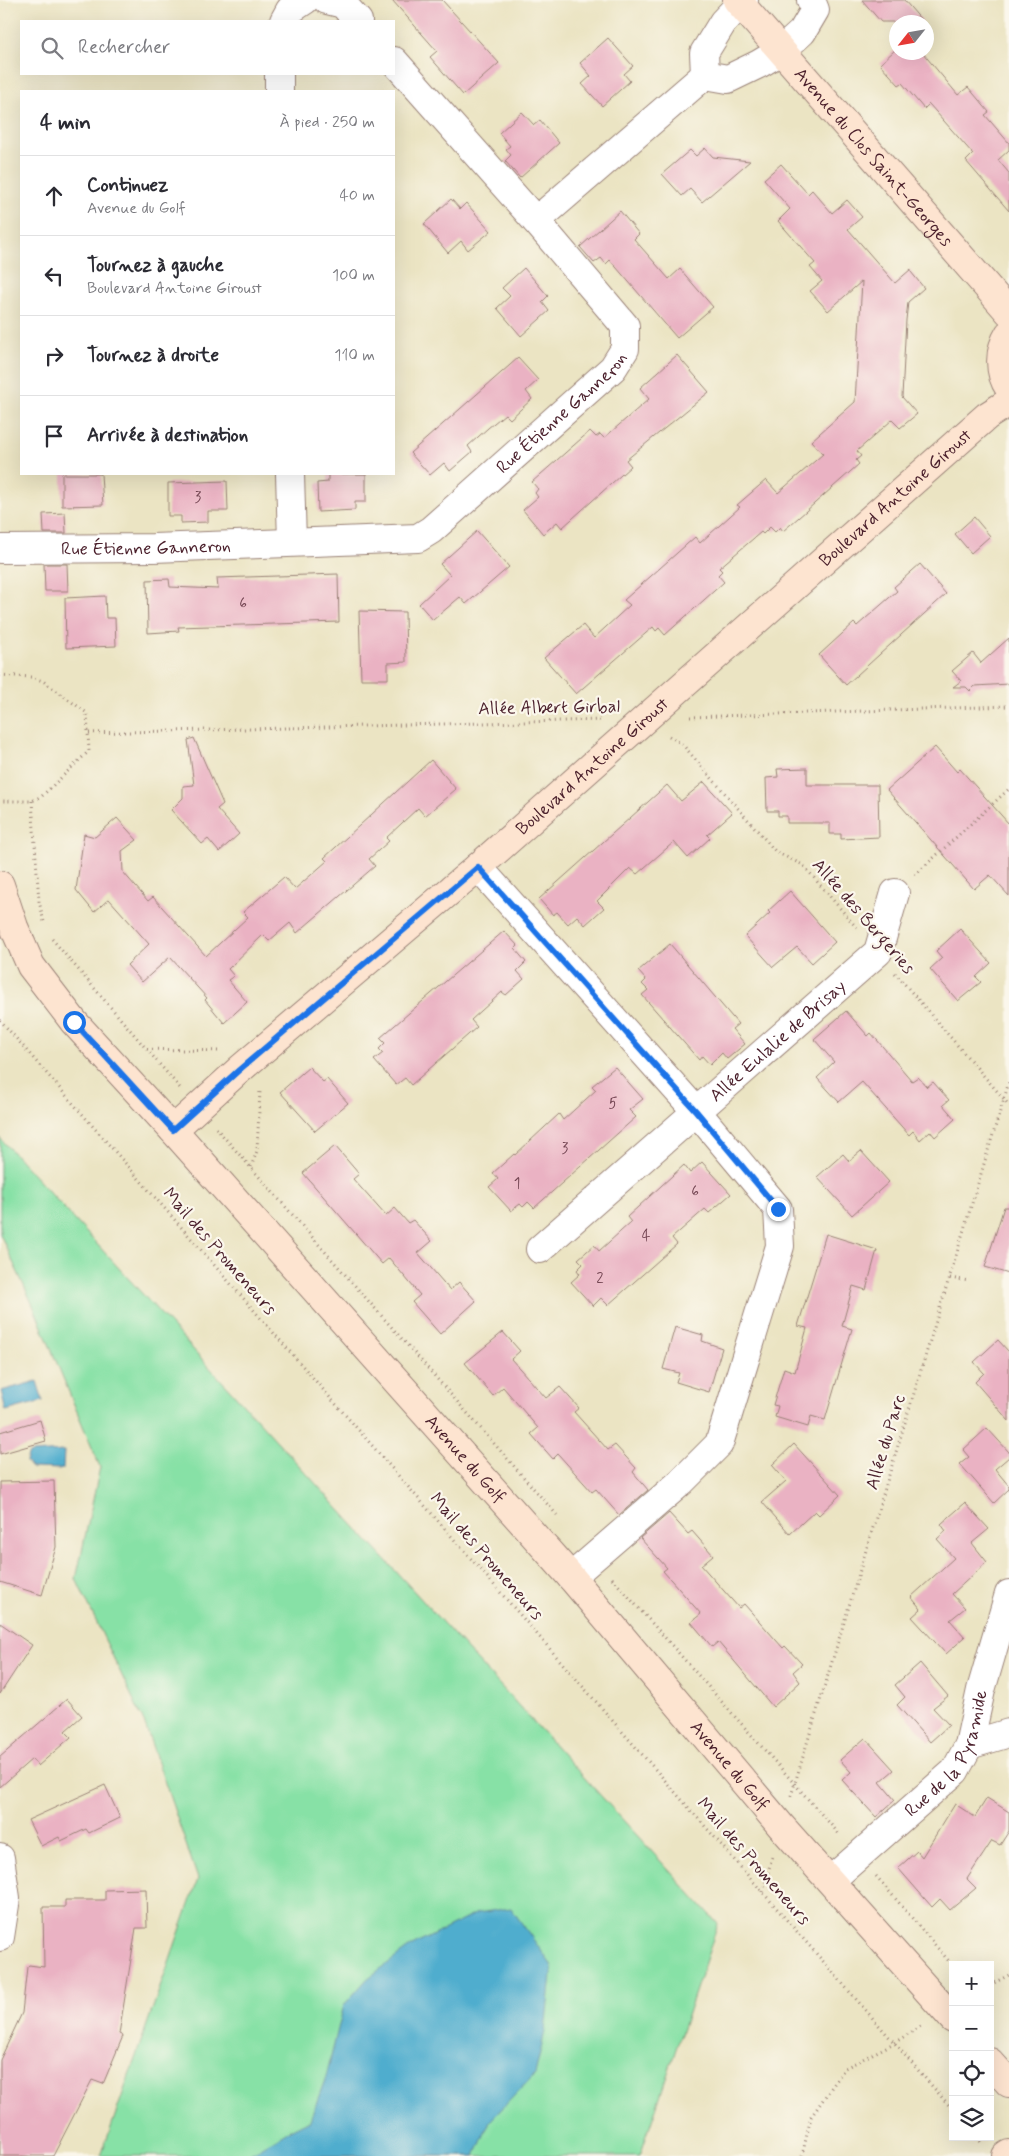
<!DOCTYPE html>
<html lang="fr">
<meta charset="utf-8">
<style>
:root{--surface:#fff;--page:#f7f7f7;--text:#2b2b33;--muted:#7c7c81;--line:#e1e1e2}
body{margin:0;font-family:Mynerve,sans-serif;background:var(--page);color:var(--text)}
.controls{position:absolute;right:15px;bottom:15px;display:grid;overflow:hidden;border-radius:0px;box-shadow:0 5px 20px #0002}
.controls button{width:45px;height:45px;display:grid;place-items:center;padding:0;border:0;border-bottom:1px solid var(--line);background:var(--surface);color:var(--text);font:25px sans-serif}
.compass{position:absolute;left:889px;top:15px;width:45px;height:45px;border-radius:50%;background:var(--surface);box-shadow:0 5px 20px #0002;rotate:239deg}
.stop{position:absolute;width:15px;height:15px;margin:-11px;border:4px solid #1a73e8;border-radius:50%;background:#fff}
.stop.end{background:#1a73e8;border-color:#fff;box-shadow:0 1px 5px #0008}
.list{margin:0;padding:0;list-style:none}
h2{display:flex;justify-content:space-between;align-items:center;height:65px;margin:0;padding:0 20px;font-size:21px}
h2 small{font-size:16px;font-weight:400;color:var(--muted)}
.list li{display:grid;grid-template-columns:32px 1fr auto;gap:15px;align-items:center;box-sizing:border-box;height:80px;padding:0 20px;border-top:1px solid var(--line)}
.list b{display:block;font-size:19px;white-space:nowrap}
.list p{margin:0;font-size:16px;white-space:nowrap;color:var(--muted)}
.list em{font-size:16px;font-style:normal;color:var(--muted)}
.icon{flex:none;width:28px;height:28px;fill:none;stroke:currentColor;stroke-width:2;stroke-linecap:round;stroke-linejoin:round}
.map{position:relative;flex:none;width:1009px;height:2156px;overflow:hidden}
.search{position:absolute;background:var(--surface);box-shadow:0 5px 20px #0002;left:20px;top:20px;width:375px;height:55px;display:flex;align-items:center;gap:12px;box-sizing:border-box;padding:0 18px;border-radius:0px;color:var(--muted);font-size:19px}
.panel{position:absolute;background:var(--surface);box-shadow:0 5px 20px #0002;left:20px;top:90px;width:375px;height:385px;border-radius:0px}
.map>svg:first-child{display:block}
</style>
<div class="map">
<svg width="1009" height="2156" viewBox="0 0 1009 2156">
<rect width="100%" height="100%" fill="#fbf7ec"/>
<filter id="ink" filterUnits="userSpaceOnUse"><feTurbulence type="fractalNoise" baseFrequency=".02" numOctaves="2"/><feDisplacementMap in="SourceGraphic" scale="10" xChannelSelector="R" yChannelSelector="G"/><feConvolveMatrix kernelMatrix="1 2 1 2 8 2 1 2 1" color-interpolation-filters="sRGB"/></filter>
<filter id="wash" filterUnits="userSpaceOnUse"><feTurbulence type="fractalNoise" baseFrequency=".0096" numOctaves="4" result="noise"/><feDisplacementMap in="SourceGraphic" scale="20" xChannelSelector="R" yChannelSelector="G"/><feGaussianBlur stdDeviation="1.12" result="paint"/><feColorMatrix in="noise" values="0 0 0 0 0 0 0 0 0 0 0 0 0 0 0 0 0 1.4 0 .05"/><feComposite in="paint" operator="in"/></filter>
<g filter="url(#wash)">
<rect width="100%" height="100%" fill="#ebe4c3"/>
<path fill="#87e1a6" stroke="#688068" d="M0,1138L718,1924L640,2156H101L198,1879L144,1722L76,1579L100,1467L32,1303L0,1234Z"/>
<g fill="#50adce" stroke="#4d667c">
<path d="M37,1381L43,1401L6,1411L1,1391Z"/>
<path d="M64,1451L63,1469L31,1468L26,1462L28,1455L31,1453Z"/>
<path d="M511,1908L552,1966L545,2031L535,2074L490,2121L475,2156H247L286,2132L310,2120L326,2077L344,2005L367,1979L410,1947L477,1913Z"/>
</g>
<g id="blocks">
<g fill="#eab2c3">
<path d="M392,0H442L499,63L463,95L430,57L437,51Z"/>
<path d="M862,0H904L923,22H881Z"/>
<path d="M608,38L633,66L624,74L630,81L602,106L582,84L591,76L580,63Z"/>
<path d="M896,49V52H922L958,95L968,87L989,112L985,115L1009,143V150L998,160L1009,173V211L966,161L973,154L929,104L924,109L902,83L899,85L880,64Z"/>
<path d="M522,112L534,125L540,120L559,143L520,178L505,161L511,155L506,149L510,146L499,133Z"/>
<path d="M705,148L713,157L750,161L702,202L690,189L682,196L662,174L690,150L696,156Z"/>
<path d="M781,164L808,194L812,190L832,213L847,200L862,217L848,229L895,283L911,269V272L924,288L908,302L906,320L902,397L917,414L900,428L892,420L857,451L861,456L856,460L859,464L806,511L783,531L780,527L775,532L770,527L763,534L761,532L719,568L722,571L718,575L724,582L665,635L659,628L656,631L653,627L576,694L544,658L583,625L594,638L630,605L624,600L695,537L700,543L740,507L737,505L766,480L778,493L823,454L811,441L855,402L862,281L828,311L810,291L822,281L810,267L815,263L778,221L790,209L764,179Z"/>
<path d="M451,199L460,209L466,203L491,231L468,250L461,241L448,253L424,224Z"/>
<path d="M620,211L639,234L634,239L669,279L680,269L713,307L677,338L610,260L606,264L601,258L594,263L580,247Z"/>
<path d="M524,268L548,296L542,302L549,311L521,336L497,308L510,296L502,288Z"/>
<path d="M677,355L709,392L626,460L631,466L562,528L557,522L543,534L523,510L538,497L535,493L538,489L532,482L590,431L596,437L600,434L604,438L649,399L640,388Z"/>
<path d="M518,358L538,380L526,391L532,399L510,419L505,414L488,428L468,446L472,452L450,471L444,463L430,475L410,453Z"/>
<path d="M62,474H101L103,505L62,506Z"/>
<path d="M328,474H366V502H355V510L318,512L317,483L328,482Z"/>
<path d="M227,481L228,511H208V522L181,523V516H168V483Z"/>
<path d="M65,513L66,533H44L43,514Z"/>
<path d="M974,517L990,536L971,553L955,534Z"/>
<path d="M477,531L509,567L466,604L460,597L433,620L419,604L450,575L440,564Z"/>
<path d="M44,564H67L68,591H45Z"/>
<path d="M920,564L946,594L846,685L819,655L854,623L857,626L897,591L894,587Z"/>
<path d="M338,574L339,622L178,627L179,631L148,633L147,580L169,579L170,587L218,589L217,578Z"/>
<path d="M105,596L106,618H115L116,646L66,648L65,598Z"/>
<path d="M359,611L405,612L406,662L388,663V679H361Z"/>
<path d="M1009,638V684L975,686L970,691L966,687H953L961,681L952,671L973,653L981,663Z"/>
<path d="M194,738L223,804L217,809L239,834L219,852L208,839L202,844L171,810L183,798V786L194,785L188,740Z"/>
<path d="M935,747L957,772L960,769L1009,824V896L990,875L974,889L887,790Z"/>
<path d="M431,760L456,789L425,816L418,808L386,838L389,841L369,859L375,866L297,933L290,923L269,941L263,935L228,969L234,976L228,980L247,1002L224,1023L205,1000L207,998L170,957L142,982L127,965L149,944L109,899L94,912L76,890L84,834L95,837L117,818L137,840L122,851L123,872L148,901L153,897L206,956L248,917L243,912L284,877L295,889L327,861L324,858Z"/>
<path d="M807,768V785H878L879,837L841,839V834H830V823H787V816H778V811H767L766,778L778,777L777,769Z"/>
<path d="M704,782L732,813L707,835L710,838L688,858L674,842L637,874L630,868L597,901L604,908L585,925L577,916L568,924L557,912L553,915L539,899L667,785L681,801Z"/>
<path d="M790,891L835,942L812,963L797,947L773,967L745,936L770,913L768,911Z"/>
<path d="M960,929L991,963L976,977L981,982L958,1001L930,969L942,958L936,951Z"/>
<path d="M504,931L518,946L515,949L526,962L517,971L524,979L506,995L502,992L471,1020L477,1027L411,1085L405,1078L396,1085L374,1060L383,1053L379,1049L385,1043L380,1038Z"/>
<path d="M670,944L738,1024L732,1029L745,1044L727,1059L722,1053L710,1065L702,1056L699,1060L642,995L648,990L642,984L646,980L638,971Z"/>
<path d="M846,1011L868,1036L871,1033L912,1081L918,1077L927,1087L933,1082L949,1100L943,1105L955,1119L935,1137L930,1131L920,1140L913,1131L909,1135L862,1082L839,1102L817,1078L834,1062L814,1039Z"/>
<path d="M309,1067L323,1082L327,1079L348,1103L315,1131L280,1092Z"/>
<path d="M615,1067L643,1099L629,1110L636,1117L534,1208L528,1202L523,1207L520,1204L511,1211L489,1187L498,1179L493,1173L514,1154L515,1155L559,1114L563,1120L596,1090L592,1086Z"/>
<path d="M335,1146L359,1174L353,1179L386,1216L395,1208L408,1223L413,1220L432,1241L418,1253L450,1290L459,1282L476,1301L440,1334L412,1302L420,1295L389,1258L382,1264L303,1173Z"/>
<path d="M861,1151L889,1182L852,1215L817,1177L843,1154L849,1161Z"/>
<path d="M702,1162L731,1194L709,1213L705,1209L672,1238L677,1244L608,1305L601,1298L593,1306L571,1282L580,1274L577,1270L583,1264L578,1259L594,1245L599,1251L631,1222L627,1217L684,1165L690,1173Z"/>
<path d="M1004,1207H1009V1274L985,1267Z"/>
<path d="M826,1234L877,1250L866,1290L853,1286L842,1326L852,1329L825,1420L811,1416L808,1427L775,1417L778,1406L773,1405L784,1368L795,1372L807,1328L798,1326Z"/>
<path d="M675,1327L703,1335L702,1341L722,1348L709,1392L676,1382L679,1373L663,1369Z"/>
<path d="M503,1332L520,1351L511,1359L546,1398L560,1387L579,1408L574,1412L608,1450L615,1445L636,1468L633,1472L648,1490L619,1515L596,1489L592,1492L558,1454L553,1459L531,1434L538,1428L503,1387L493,1396L465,1363Z"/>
<path d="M998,1340L1009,1352V1421L975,1382L984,1373L974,1362Z"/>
<path d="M40,1420L46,1441L0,1454V1432Z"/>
<path d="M987,1428L1009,1452V1457L995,1469L1009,1486V1489L994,1503L960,1464L969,1457L963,1450Z"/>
<path d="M794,1444L840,1495L819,1515L815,1511L790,1534L762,1502L786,1481L772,1465Z"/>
<path d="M54,1481L56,1547L42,1595L0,1582V1482Z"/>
<path d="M965,1503L989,1529L972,1543L987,1562L952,1594L965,1608L950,1620L965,1637L946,1654L912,1617L921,1609L911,1597L954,1558L937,1539L946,1531L941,1524Z"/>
<path d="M669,1513L688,1534L692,1531L713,1555L701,1565L739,1608L744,1604L783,1648L785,1646L802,1664L793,1672L800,1682L773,1707L718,1642L712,1647L691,1622L701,1614L663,1571L667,1568L640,1538Z"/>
<path d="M0,1623L32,1645L0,1694Z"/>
<path d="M920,1663L948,1696L933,1708L949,1725L930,1742L897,1705L905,1697L895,1685Z"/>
<path d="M67,1699L82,1716L65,1731L71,1737L38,1766L32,1759L0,1787V1757Z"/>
<path d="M865,1738L894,1770L880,1782L895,1800L876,1817L842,1780L851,1772L840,1760Z"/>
<path d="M105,1785L120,1818L89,1833L86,1829L61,1841L59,1837L41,1846L28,1820Z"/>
<path d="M987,1798L1009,1812V1831L1000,1845L992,1841L967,1879L976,1888L950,1910L940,1899L932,1907L898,1868L917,1851L922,1857L955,1804L975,1817Z"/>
<path d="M146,1889L147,1928H136L119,2034L123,2036L103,2084L92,2080L53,2156H0V2060L22,2013L27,1967L29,1965L44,1967L43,1907H65V1900H105V1890Z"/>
</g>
</g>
</g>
<g filter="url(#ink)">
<use href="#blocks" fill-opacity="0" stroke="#9a8277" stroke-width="1"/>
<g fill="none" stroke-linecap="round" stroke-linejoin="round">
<defs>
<g id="street">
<path d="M327,0L343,4L358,21"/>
<path d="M744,0L723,22L704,53L705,75L728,79L759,64L781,51L802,32L815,10L811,0"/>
<path d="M284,21L290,10L305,0"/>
<path d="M279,74V91"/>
<path d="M536,221L705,75"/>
<path d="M290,474L292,542"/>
<path id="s1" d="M0,549L153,548L418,538L431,530L613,368L625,349V326L536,221L394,61"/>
<path d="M478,867L696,1111L778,1209L780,1246L719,1444L681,1482L571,1577"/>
<path id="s2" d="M540,1249L878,952L895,893"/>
<path d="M969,1745L1009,1733"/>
<path d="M0,1858L6,1898L0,1937"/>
<path id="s3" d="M831,1880L955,1771L969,1745L981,1690L1009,1594"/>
</g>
<g id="secondary">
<path id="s4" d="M737,0L1009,312"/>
<path d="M1009,334C999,350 998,372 1009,388"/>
<path id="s5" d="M0,885L14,927L31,966L74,1022L173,1130L571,1577L781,1826L953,2019"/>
<path id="s6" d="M173,1130L239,1070L478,867L987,416L1009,402"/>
<path d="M990,2062L1009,2083"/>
<path d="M1006,2156L1009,2154"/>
</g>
</defs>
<use href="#street" stroke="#9a8277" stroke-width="30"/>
<use href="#secondary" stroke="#9a8277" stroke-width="30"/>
<g stroke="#9a8277" stroke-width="3" stroke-dasharray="1 4" stroke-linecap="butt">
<path d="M0,675L31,677L43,681L87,713L89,751L42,796L32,801H0"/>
<path d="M690,717L1009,706"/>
<path d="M89,733L601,720"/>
<path d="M669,736L682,744L776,852L803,865L857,928"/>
<path d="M32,801L39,901L44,922"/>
<path d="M915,875L1009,789"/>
<path d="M52,939L180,1088"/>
<path d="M895,973L1009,1105"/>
<path d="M0,1020L953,2110"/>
<path d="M147,1049L218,1051"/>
<path d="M216,1128L557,1515"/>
<path d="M251,1167L257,1151L260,1091L258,1089"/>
<path d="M950,1278L969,1281"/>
<path d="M612,1578L840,1835"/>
<path d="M791,1796L1009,1082"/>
<path d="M876,1876L953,1966"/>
<path d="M763,1892L772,1857"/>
<path d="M990,1985L1009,1975"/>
<path d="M977,2137L983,2145"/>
<path d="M802,2156L811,2117L845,2068L894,2043L921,2026"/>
</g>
<use href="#street" stroke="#fff" stroke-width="28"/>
<use href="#secondary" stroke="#fde4d0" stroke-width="28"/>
</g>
</g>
<g fill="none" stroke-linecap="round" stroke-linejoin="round" filter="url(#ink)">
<path stroke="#1a73e8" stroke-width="6" d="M74,1022L173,1130L239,1070L478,867L696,1111L778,1209"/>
</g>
<g text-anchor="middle" stroke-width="4.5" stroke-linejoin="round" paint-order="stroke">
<g font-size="15" fill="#724451">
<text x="198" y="502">3</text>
<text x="243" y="608">6</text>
<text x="613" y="1108">5</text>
<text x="565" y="1153">3</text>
<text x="517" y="1188">1</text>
<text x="695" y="1196">6</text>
<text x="646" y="1240">4</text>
<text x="600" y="1283">2</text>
</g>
<g font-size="18" fill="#4a1f2b" stroke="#fbf7ec">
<text dy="6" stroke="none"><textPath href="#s4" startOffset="208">Avenue du Clos Saint-Georges</textPath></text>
<text dy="6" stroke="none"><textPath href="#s1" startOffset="609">Rue Étienne Ganneron</textPath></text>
<text dy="6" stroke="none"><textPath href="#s6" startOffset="960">Boulevard Antoine Giroust</textPath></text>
<text dy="6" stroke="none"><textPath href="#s1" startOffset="146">Rue Étienne Ganneron</textPath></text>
<text transform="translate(549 707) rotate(-1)" y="6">Allée Albert Girbal</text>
<text dy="6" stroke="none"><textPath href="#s6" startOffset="555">Boulevard Antoine Giroust</textPath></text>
<text transform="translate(864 916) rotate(49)" y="6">Allée des Bergeries</text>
<text dy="6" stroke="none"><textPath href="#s2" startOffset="316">Allée Eulalie de Brisay</textPath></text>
<text transform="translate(220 1251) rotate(49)" y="6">Mail des Promeneurs</text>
<text transform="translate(885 1442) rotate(-73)" y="6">Allée du Parc</text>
<text dy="6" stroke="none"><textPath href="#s5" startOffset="744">Avenue du Golf</textPath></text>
<text transform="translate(487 1556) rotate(49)" y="6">Mail des Promeneurs</text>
<text dy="6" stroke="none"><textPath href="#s3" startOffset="176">Rue de la Pyramide</textPath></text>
<text dy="6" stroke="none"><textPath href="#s5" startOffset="1149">Avenue du Golf</textPath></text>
<text transform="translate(754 1861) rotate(49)" y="6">Mail des Promeneurs</text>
</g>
</g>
</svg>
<div class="controls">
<button>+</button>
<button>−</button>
<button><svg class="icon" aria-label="locate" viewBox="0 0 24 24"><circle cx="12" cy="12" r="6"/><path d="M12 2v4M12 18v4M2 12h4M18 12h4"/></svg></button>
<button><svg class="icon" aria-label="layers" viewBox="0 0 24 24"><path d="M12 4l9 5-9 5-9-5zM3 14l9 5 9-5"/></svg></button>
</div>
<svg class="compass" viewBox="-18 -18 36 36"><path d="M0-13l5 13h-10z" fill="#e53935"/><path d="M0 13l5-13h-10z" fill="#7c7c81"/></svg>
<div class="stop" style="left:74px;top:1022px"></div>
<div class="stop end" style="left:778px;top:1209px"></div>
<div class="search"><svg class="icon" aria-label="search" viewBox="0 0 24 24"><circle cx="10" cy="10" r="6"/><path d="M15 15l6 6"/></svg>Rechercher</div>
<section class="panel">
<h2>4 min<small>À pied · 250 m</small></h2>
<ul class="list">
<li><svg class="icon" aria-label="ahead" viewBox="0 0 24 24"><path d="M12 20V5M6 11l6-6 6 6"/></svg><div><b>Continuez</b><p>Avenue du Golf</p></div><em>40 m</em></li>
<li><svg class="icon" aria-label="left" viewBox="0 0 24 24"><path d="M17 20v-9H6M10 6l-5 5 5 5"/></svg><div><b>Tournez à gauche</b><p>Boulevard Antoine Giroust</p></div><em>100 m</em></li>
<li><svg class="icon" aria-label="right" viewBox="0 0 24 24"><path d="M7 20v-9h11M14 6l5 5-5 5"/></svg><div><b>Tournez à droite</b></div><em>110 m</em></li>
<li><svg class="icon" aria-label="arrive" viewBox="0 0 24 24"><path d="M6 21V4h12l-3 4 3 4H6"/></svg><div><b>Arrivée à destination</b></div></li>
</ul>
</section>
</div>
